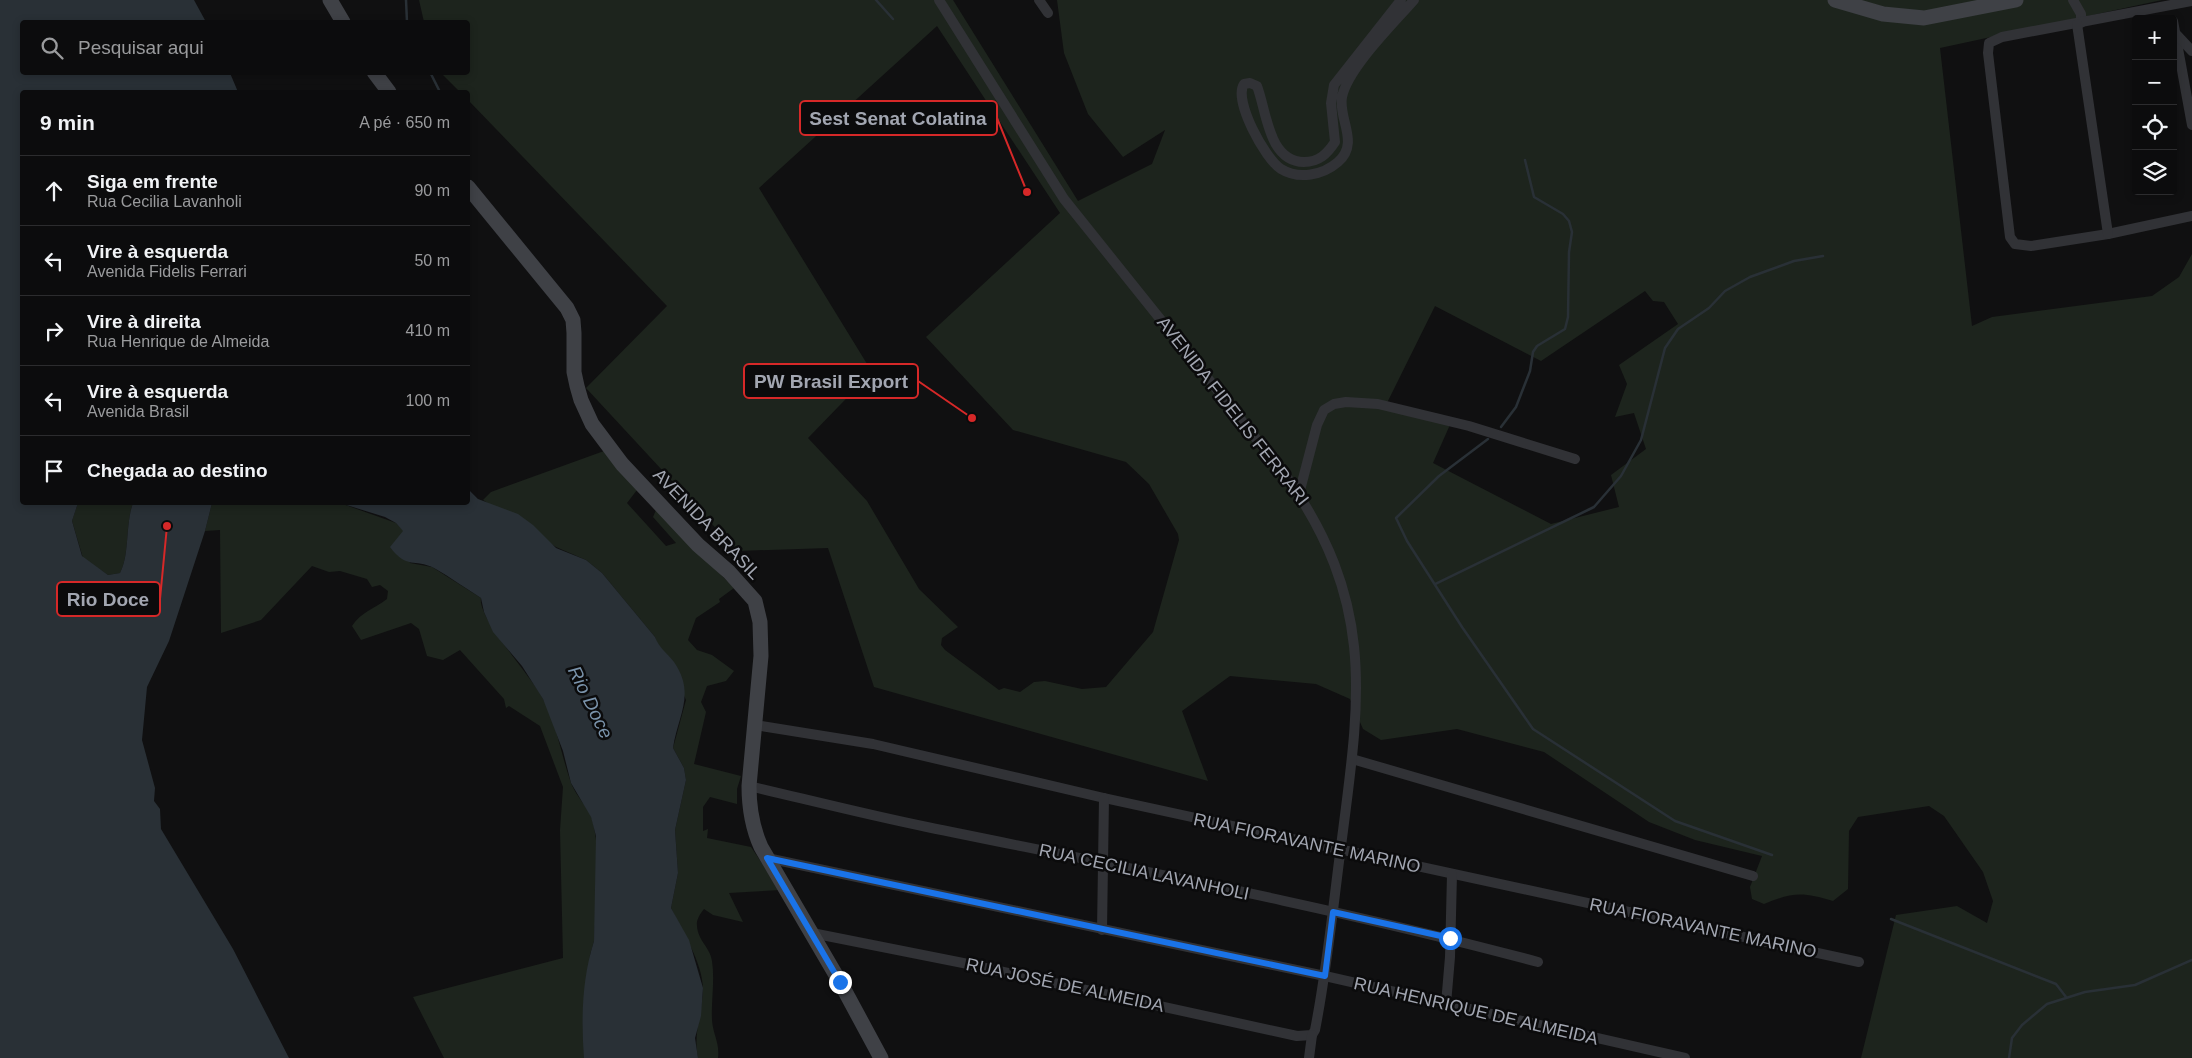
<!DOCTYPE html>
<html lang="pt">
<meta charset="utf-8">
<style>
:root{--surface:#0c0c0d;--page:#1a1a1b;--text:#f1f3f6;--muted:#9a9b9d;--line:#2c2c2e}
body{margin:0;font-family:Helvetica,sans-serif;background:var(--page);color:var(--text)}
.controls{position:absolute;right:15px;top:15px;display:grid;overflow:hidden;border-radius:5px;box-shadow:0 2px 8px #0003}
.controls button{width:45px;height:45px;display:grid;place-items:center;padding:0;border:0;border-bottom:1px solid var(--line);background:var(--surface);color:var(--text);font:25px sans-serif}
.stop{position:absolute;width:15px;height:15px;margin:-11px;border:4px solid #1a73e8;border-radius:50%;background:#fff}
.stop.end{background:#1a73e8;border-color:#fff;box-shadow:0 1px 5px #0008}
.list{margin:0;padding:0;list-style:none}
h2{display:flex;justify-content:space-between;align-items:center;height:65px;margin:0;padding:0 20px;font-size:21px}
h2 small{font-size:16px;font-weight:400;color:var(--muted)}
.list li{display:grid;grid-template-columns:32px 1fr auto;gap:15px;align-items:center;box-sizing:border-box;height:70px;padding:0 20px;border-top:1px solid var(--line)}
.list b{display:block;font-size:19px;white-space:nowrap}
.list p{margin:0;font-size:16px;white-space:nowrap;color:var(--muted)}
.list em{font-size:16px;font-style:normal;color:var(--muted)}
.icon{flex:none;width:28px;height:28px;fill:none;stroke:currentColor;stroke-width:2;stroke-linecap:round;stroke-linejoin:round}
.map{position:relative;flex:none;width:2192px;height:1058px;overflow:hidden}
.search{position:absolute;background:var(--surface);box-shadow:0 2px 8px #0003;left:20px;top:20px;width:450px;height:55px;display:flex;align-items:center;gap:12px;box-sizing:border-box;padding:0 18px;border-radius:5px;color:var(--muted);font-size:19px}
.panel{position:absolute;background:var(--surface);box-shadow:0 2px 8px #0003;left:20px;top:90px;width:450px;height:415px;border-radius:5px}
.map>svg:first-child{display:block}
</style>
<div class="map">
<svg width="2192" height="1058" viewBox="0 0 2192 1058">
<rect width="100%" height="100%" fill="#101011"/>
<g fill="#1d241d" fill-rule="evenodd">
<path d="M419,0H953L1078,201L1152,164L1165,130L1123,157L1088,114L1064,53L1057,0H2162L1940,48L1972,326L1992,317L2152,296L2179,277L2192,254V1058H1861L1896,915L1957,906L1987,923L1993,901L1983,872L1944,816L1929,806L1858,817L1849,831L1848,889L1833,901C1803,892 1793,892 1764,904L1752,899L1750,887L1762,856L1695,840L1649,822L1544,752L1457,729L1381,740L1363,729L1350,699L1316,684L1230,676L1182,711L1208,781L874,687L828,548L737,551L586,388L667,306L468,100V92H460L441,73L468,72V22H424ZM937,26L1060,213L926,337L1013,430L1126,462L1149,484L1178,534L1179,540L1153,632L1106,687L1082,689L1045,681L1034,682L1020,692L1004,688L999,690L945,650L941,645L942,638L958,627L919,589L867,501L808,438L872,372L759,188ZM1645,291L1653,301L1664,302L1678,324L1619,365L1627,384L1615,417L1634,413L1646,449L1611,475L1619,507L1551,524L1433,463L1453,418L1385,407L1435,306L1541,361Z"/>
<path d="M604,451L637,490L627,503L666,546L676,543L653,517L656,510L734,588L719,599L720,602L696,618L688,640L697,650L712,655L734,671L726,681L707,686L701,702L706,712L694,764L741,776L737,789V804L710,797L703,807V831L708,829L707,838L751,847L780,890L729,893L743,922L713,915L704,909C700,914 696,920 697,926C698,941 710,947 712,961C715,981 711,1001 712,1020C713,1035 720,1043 718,1058H698C693,1032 702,1015 703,990C703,962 682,932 671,908L678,873L675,830L686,780L684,768L673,748L686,700L665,653L658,646L655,637L602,573L586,560L556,547L483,500L491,492Z"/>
<path d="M78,503H133C125,525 130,554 120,573L108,575L83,558L72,521Z"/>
<path d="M212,503H340L396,523L403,530L410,563L432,567L481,598C477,617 530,675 542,697C557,724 561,755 571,783C576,796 588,807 592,819C602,854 596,904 594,941L590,955L584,1058H444L413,997L563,958L560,830L563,787L540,726L509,706L506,708L504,699L460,650L443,660L427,656L419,629L411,623L361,640L352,626C361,612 374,609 387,599L388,591L380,585L372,587L367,579L340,571L329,572L312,566L261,620L221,633L220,530L205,531Z"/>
</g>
<g fill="#293036">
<path d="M0,0H194L206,22H22V72L230,73L238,92H22V502L78,503L72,521L82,556L108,575L120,573C130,554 125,525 133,503H212L205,531L169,641L147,687L142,740L155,788L154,801L160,809L161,829L233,949L289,1058H0Z"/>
<path d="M468,489L478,499L518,514L533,525L556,548L586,560L602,573L655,637C659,648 667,653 674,662C696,694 678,715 673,748L684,768L686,780L675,830L678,873L671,908L689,940L703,988L701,1016L695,1038L698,1058H584C581,1018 582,979 594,941L596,836L591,817L571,783L563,751L543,699L522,666L493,632L484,612L481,598C465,588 450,577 434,568C414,558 407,570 390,547L403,531L396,523L385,517L340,503L468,502Z"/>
</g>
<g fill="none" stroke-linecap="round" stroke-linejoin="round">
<g stroke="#293036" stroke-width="2.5">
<path d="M406,0L407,22"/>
<path d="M876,0L893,19"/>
<path d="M430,72L440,92"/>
<path d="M1501,427L1516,407L1530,371L1533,352L1537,346L1565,329L1568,317L1569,252L1572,232L1569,221L1563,214L1534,197L1525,160"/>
<path d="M1488,439L1439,476L1396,518L1407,541L1462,627L1533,729L1675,821L1772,855"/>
<path d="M1435,584L1594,507L1621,476L1641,440L1665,348L1678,329L1709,308L1725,291L1750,277L1794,261L1823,256"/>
<path d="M1891,919L2056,984L2066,997"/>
<path d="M2009,1058L2012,1038L2022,1025L2047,1004L2085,992L2135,985L2192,960"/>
</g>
<g stroke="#313236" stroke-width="10">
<path d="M1039,0L1048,13"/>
<path d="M1401,0L1334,85L1331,103L1335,142C1327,154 1319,162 1304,162C1268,161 1267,112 1257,86L1250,83L1244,84C1233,100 1265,159 1281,169C1299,180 1323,175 1338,162C1360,143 1338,119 1342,97C1348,68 1394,23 1414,0"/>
<path d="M2073,0L2081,14V23"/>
<path d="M2192,1L2002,37L1989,43L1988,53L2010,237L2015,244L2031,246L2108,234L2192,216"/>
<path d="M2173,21L2192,125"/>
<path d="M2077,24L2108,234"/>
<path d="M2175,33L2192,51"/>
<path d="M1299,494L1317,425L1324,410L1334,404L1346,402L1378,404L1469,426L1575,459"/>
<path d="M755,725L873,744L1104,798L1859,962"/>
<path d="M1352,759L1753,876"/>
<path d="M749,786C809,800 868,815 927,827C1132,869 1337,908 1538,962"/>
<path d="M767,858L1325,976L1685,1058"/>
<path d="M1102,930L1104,798"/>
<path d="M812,933L963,963L1297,1036L1312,1035L1315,1030C1327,969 1333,907 1341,846C1360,699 1377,605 1286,476L1064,199L939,0"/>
<path d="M1446,1004L1450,957L1452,874"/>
<path d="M1309,1058L1312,1035"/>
</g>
<g stroke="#3f4146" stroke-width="15">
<path d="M330,0L343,22"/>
<path d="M1835,0L1883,14L1924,18L2016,0"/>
<path d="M374,72L389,92"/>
<path d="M468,187L567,308L573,320L574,333V372L577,386L581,400L592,424L622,464L698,545L729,572L755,601L760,622L761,656L749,786C749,808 752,827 761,847L840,982L881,1058"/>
</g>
</g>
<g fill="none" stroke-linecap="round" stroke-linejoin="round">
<path stroke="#1a73e8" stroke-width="6" d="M840,982L767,858L1325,976L1333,912L1450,938"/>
</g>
<g text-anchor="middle" stroke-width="5" stroke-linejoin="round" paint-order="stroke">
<g font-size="18" fill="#a2a6b1" stroke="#0b0b0c">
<text transform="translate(1233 411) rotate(52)" y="6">AVENIDA FIDELIS FERRARI</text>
<text transform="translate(707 524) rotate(46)" y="6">AVENIDA BRASIL</text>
<text transform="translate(1307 843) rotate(12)" y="6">RUA FIORAVANTE MARINO</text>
<text transform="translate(1144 872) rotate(12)" y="6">RUA CECILIA LAVANHOLI</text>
<text transform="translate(1703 928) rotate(12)" y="6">RUA FIORAVANTE MARINO</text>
<text transform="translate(1065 985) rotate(12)" y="6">RUA JOSÉ DE ALMEIDA</text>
<text transform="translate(1476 1011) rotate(13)" y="6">RUA HENRIQUE DE ALMEIDA</text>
</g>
<g font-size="19" font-style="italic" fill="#7a93ab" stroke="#0b0b0c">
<text transform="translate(591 702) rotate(64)" y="7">Rio Doce</text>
</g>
</g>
<path fill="none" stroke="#d62828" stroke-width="2" d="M1027 192L997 118M972 418L918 381M167 526L160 599"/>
<g fill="#d62828" stroke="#0b0b0c" stroke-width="2">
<circle cx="1027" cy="192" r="5"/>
<circle cx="972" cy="418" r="5"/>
<circle cx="167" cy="526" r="5"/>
</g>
<g fill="#0b0b0c" stroke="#d62828" stroke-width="2">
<rect x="800" y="101" width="197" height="34" rx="5"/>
<rect x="744" y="364" width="174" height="34" rx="5"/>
<rect x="57" y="582" width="103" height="34" rx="5"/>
</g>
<g font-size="19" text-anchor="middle" font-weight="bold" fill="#a2a6b1">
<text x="898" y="125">Sest Senat Colatina</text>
<text x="831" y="388">PW Brasil Export</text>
<text x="108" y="606">Rio Doce</text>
</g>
</svg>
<div class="controls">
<button>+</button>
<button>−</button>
<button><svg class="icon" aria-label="locate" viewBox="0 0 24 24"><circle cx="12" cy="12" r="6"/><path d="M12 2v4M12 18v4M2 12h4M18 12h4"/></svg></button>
<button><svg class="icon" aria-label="layers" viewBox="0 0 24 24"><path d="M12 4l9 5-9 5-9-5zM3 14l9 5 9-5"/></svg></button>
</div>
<div class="stop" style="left:1450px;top:938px"></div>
<div class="stop end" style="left:840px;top:982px"></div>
<div class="search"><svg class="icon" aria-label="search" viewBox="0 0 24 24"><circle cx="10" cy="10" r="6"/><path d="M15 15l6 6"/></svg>Pesquisar aqui</div>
<section class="panel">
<h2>9 min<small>A pé · 650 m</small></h2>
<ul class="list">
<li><svg class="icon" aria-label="ahead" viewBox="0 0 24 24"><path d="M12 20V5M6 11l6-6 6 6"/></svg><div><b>Siga em frente</b><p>Rua Cecilia Lavanholi</p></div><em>90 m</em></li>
<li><svg class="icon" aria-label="left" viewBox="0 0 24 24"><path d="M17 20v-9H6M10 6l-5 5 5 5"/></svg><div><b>Vire à esquerda</b><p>Avenida Fidelis Ferrari</p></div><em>50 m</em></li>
<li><svg class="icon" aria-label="right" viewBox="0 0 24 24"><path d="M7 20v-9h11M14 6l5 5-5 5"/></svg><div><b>Vire à direita</b><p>Rua Henrique de Almeida</p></div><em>410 m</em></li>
<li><svg class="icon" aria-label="left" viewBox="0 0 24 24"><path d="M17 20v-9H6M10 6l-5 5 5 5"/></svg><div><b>Vire à esquerda</b><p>Avenida Brasil</p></div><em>100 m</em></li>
<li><svg class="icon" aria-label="arrive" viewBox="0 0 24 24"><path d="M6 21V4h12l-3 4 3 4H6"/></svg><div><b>Chegada ao destino</b></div></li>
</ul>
</section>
</div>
